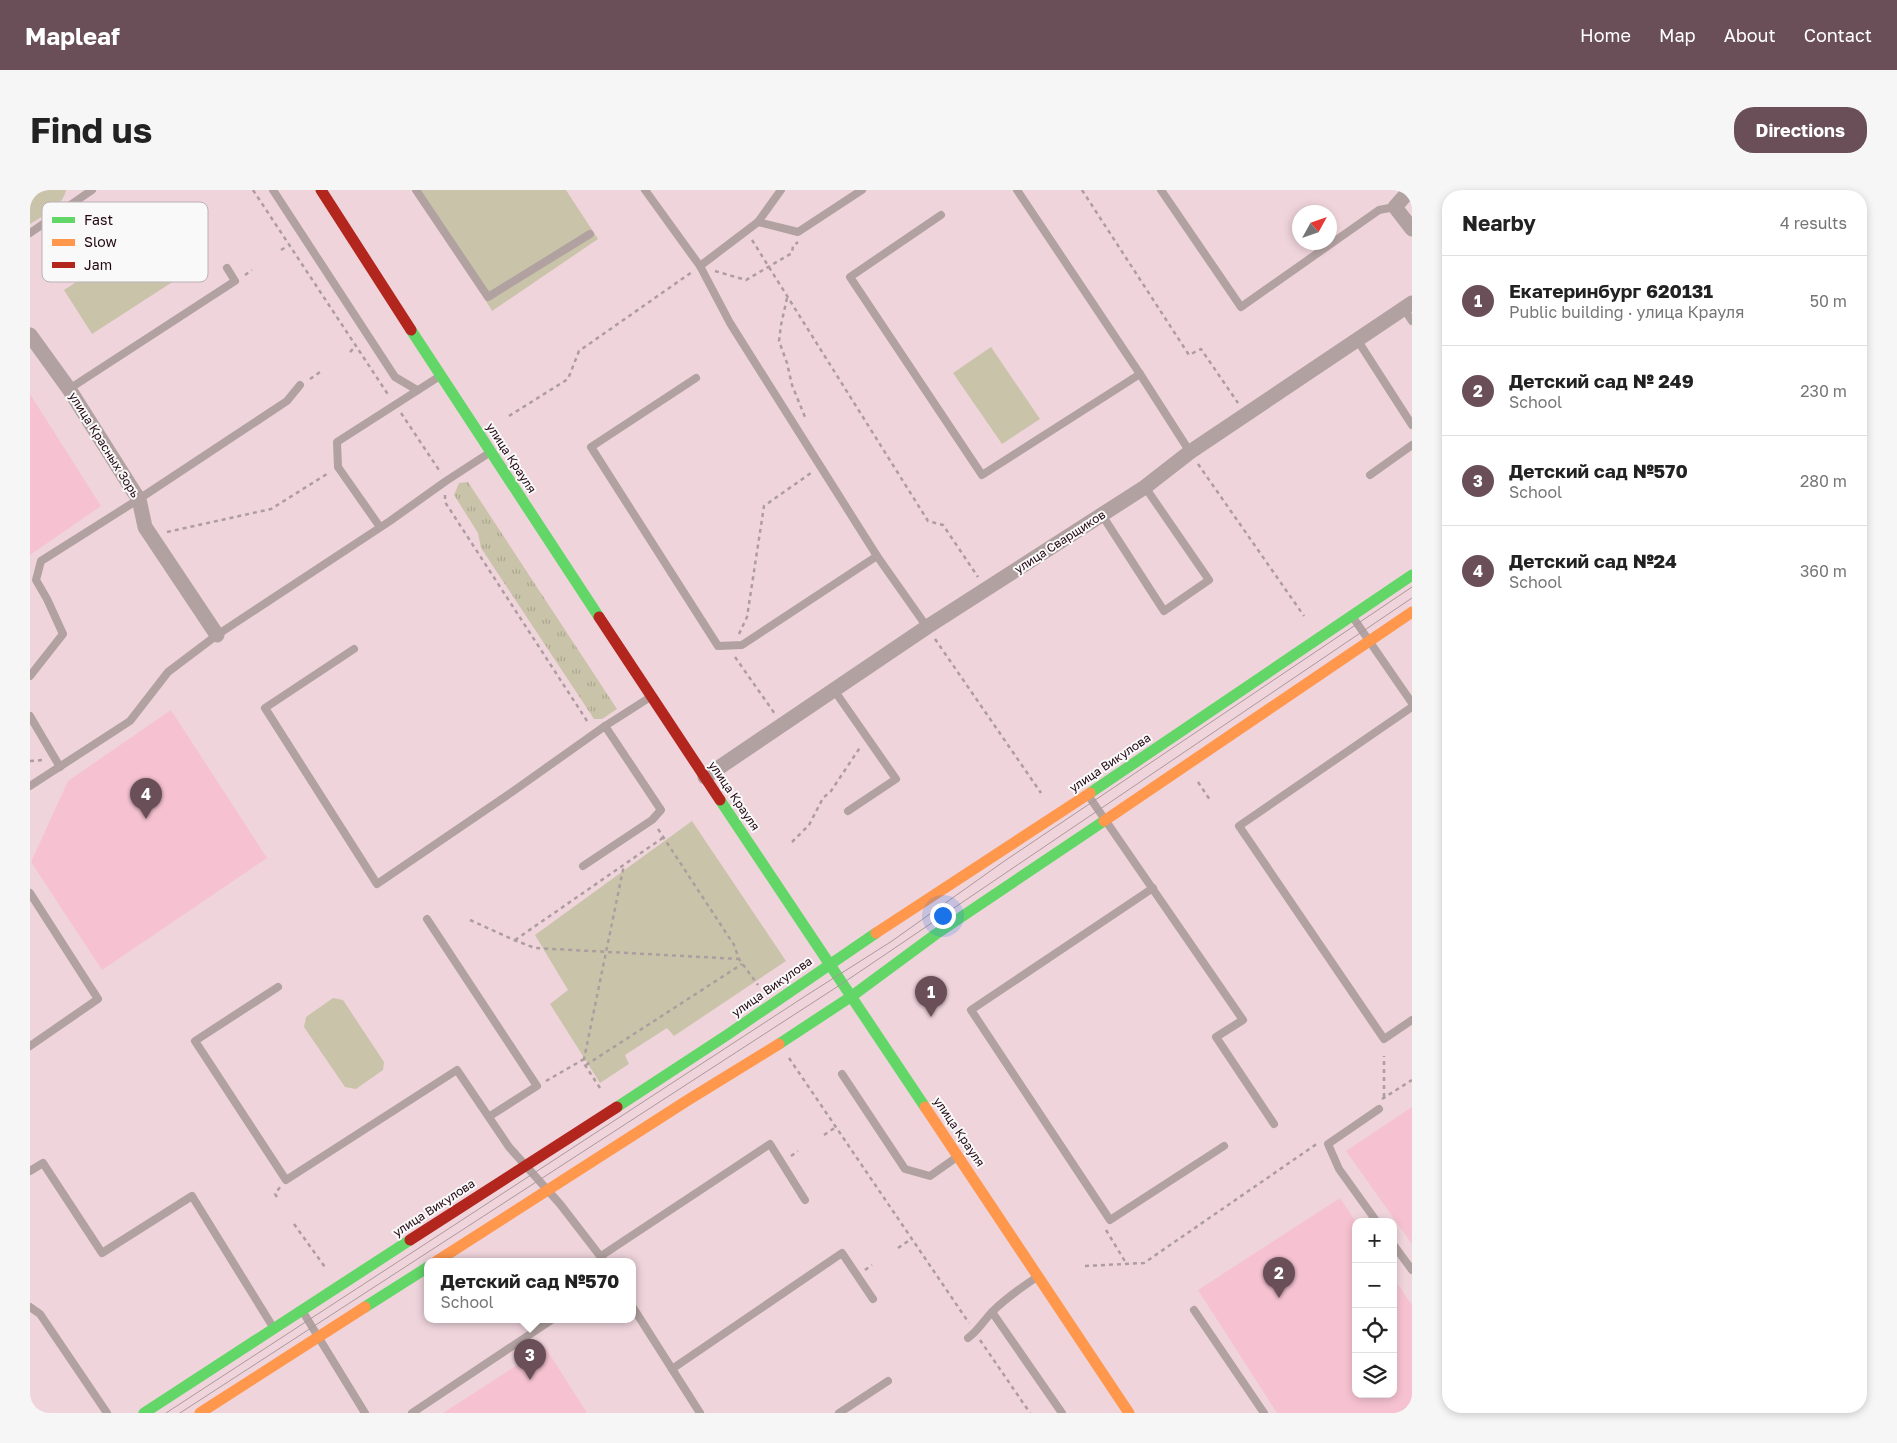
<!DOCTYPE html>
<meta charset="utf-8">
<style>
:root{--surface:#fff;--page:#f6f6f6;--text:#222;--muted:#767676;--line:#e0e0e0;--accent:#6a4f59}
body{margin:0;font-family:"Golos Text",sans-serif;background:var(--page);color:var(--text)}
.controls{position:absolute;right:15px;bottom:15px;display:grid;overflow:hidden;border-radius:10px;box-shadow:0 2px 8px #0003}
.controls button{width:45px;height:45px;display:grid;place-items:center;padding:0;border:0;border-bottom:1px solid var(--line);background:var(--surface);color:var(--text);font:25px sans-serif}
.compass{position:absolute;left:1262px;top:15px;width:45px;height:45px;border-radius:50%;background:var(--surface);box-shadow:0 2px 8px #0003;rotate:50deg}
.you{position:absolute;left:912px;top:725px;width:18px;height:18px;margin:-12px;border:4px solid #fff;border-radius:50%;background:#1a73e8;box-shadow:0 0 0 8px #1a73e833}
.badge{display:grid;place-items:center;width:32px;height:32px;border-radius:50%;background:var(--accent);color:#fff;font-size:16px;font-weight:700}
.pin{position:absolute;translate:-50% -41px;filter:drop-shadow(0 1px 2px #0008)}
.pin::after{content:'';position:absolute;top:26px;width:18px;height:15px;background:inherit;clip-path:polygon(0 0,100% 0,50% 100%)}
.popup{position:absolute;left:394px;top:1068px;width:212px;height:65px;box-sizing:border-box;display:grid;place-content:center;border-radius:10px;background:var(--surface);filter:drop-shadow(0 1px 4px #0005);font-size:16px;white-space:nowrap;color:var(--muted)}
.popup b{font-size:19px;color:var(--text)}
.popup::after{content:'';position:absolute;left:50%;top:100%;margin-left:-10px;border:10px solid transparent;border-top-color:var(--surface)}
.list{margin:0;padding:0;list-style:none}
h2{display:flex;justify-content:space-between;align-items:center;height:65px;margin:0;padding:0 20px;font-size:21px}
h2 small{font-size:16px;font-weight:400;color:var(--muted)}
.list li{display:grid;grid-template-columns:32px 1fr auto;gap:15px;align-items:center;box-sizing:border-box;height:90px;padding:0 20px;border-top:1px solid var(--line)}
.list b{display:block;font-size:19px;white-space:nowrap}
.list p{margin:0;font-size:16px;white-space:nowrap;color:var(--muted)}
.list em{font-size:16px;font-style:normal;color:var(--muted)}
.icon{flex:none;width:28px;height:28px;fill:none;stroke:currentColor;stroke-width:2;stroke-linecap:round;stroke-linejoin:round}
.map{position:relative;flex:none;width:1382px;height:1223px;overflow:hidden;border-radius:20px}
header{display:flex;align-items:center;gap:30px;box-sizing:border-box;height:70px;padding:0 25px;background:var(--accent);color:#fff}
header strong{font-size:24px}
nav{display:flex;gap:28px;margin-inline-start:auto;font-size:18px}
.intro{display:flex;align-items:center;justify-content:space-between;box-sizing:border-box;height:120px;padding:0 30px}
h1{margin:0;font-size:35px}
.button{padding:12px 22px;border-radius:20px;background:var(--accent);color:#fff;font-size:18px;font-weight:700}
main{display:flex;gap:30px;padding:0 30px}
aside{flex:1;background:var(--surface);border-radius:20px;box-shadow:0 2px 8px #0003}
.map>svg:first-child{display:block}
</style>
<header>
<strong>Mapleaf</strong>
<nav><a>Home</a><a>Map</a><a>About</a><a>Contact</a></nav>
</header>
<div class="intro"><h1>Find us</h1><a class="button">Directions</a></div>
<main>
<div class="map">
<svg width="1382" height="1223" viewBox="0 0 1382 1223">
<defs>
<pattern id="grass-tufts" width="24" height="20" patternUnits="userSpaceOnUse" patternTransform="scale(1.25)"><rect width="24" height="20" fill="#c9c4a9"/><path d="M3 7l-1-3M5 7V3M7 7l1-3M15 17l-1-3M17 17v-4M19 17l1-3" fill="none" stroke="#aca790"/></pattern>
</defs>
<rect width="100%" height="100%" fill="#efd4dc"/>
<g fill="#f6c2d2">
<path d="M0,204L71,316L0,365Z"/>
<path d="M141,520L237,668L72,780L1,672L38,591Z"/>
<path d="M1382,917V1054L1316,961Z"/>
<path d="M1310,1008L1326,1032V1204H1363V1087L1382,1115V1223H1247L1168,1100Z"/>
<path d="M515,1157L557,1223H413Z"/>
</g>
<path fill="url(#grass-tufts)" d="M438,292L587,519L572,529H564L451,358L448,343L424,305L429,293Z"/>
<g fill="#c9c4a9">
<path d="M0,0H36C33,16 13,26 0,34Z"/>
<path d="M389,0H536L568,49L462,121Z"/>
<path d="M149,25L178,69L62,144L34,100Z"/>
<path d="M961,157L1010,229L972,254L923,183Z"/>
<path d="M662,631L756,771L644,846L637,838L595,865L599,874L570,893L520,814L538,800L505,745Z"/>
<path d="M303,808L313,810L354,872L353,880L326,899L315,897L274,837L276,827Z"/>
</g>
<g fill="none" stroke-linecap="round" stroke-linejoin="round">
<g stroke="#ae9d9f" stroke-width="2.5" stroke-dasharray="4 4" stroke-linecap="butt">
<path d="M223,0L359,206"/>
<path d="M1052,0L1159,165L1171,159L1208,213"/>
<path d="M722,50L898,331L913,335L948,387"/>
<path d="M251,60L258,56"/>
<path d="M685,81L716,90L762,63L763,56L768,52"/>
<path d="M215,85L222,80"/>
<path d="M757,108L751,135L749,151L757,173L762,195L775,227L773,229"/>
<path d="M320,162L325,157"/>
<path d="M280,189L290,182"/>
<path d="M371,223L411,283"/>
<path d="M479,226L538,189L549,161L662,82"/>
<path d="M1168,274L1274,426"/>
<path d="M415,305V312L559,534"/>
<path d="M137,342L241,319L300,282"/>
<path d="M709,444L717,427L734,316L781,283"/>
<path d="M905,449L1011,603"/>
<path d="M705,467L745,524"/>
<path d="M0,571L13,570"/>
<path d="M1168,592L1180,610"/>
<path d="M628,639L704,755L709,769L728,795"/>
<path d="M762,652L779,635L793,608L801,601L831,556"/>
<path d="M440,730L484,750L505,758L709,769"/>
<path d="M485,750L634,647"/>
<path d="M759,868L939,1133"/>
<path d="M556,875L712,774"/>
<path d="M516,891L554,869"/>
<path d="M570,898L555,875L554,869L594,675"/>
<path d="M1354,907V866"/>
<path d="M1352,909L1382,890"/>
<path d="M794,945L806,937"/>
<path d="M761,966L768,961"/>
<path d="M247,1007L245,1004L250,997"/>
<path d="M264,1034L295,1077"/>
<path d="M1076,1040L1096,1073"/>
<path d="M868,1058L881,1049"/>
<path d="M1055,1076L1114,1073L1288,953"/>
<path d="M835,1080L842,1075"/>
<path d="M950,1150L1000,1223"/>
</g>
<g stroke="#b1a1a0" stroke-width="8">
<path d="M243,0L365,187L387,200"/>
<path d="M386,0L458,107L560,44"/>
<path d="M615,0L670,76L700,133L794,282L847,366L897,437"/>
<path d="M987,0L1110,184"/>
<path d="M1131,0L1211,117L1349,20L1365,17"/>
<path d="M911,25L820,87L952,285L1110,184L1160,262"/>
<path d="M728,32L768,42L832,0"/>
<path d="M0,43L62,0"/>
<path d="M670,76L728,32L751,0"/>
<path d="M1374,119L1382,131"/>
<path d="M1328,151L1382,235"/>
<path d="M666,188L561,257L688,456L712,455L847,366"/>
<path d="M39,199L205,91L197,78"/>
<path d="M1340,285L1382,255"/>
<path d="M1072,325L1134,421L1179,390L1115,297"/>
<path d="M350,337L308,277L307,252L410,186"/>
<path d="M1322,426L1382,513"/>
<path d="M324,459L235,518L347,694L482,602L575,536L622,506"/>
<path d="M0,486L33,444L17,409L6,390L11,371L109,309L257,211L270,195"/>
<path d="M804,500L866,589L818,621"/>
<path d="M1382,517L1209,636L1354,849L1382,830"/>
<path d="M0,526L30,577"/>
<path d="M0,596L100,531L138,482L187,445L360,331L416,291L459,263"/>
<path d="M1058,605L1213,830L1186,847L1244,934"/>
<path d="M553,676L622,630L631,620L575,536"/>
<path d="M1123,698L941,820L1080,1030L1194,956"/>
<path d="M0,703L68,809L0,856"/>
<path d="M397,729L507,896L460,926"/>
<path d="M248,797L165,851L256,990L427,880L479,957L530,1014L574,1071"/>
<path d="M812,884L875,979L900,986L927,967"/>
<path d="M0,981L13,973L72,1063L162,1006L243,1137"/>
<path d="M1347,1032L1309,979L1298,954L1349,919"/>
<path d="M1363,1054L1382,1080"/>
<path d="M571,1066L740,954L775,1010"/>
<path d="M602,1116L670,1223"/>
<path d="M0,1117L10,1124L77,1223"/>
<path d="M1164,1120L1234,1223"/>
<path d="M273,1122L335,1223"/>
<path d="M962,1122L1032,1223"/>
<path d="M938,1148C948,1141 954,1130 963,1121C976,1108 992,1097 1007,1087"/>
<path d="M642,1179L812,1063L843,1109"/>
<path d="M382,1223L523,1129"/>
<path d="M809,1223L858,1191"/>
</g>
<g stroke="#b1a1a0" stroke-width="15">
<path d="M1380,0L1365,17L1382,39"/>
<path d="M0,145L39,199L104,302L109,309L115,337L187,445"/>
<path d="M675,587L897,437L1115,297L1160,262L1382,113"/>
</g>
<g stroke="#63d668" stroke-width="11">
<path d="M381,140L569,427"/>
<path d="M1060,603L1382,385"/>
<path d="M690,610L895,917"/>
<path d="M749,854L822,806L906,744L1074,631"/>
<path d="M587,917L697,845L846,743"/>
<path d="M335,1117L398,1077"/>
<path d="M114,1223L380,1050"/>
</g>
<g stroke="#ff974d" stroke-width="11">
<path d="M1074,631L1382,422"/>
<path d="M846,743L1060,603"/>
<path d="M895,917L1099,1223"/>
<path d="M407,1071L658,910L749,854"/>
<path d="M170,1223L335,1117"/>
</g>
<g stroke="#b3261e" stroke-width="11">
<path d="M291,0L381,140"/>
<path d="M569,427L690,610"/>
<path d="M380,1050L587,917"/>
</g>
<g stroke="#ab999b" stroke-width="1">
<path d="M136,1223L777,805L862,751L973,672L1382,397"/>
<path d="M150,1223L813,793L1382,408"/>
</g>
</g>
<g text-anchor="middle" stroke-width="4" stroke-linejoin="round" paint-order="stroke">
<g font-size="12" fill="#230712" stroke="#f9f9f9">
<text transform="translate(74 255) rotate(58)" y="4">улица Красных Зорь</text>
<text transform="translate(481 268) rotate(57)" y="4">улица Крауля</text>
<text transform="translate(1030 352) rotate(-33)" y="4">улица Сварщиков</text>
<text transform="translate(1080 573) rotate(-34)" y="4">улица Викулова</text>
<text transform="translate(704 606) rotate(56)" y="4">улица Крауля</text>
<text transform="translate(742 797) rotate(-35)" y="4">улица Викулова</text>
<text transform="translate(929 942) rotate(56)" y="4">улица Крауля</text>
<text transform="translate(404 1018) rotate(-33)" y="4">улица Викулова</text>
</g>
</g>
<rect x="12" y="12" width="166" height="80" rx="8" fill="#f9f9f9" stroke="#b9b0b4" stroke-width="1"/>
<rect x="22" y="27" width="23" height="6" fill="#63d668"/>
<rect x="22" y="49" width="23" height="7" fill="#ff974d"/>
<rect x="22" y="72" width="23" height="6" fill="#b3261e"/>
<g font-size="14" fill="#230712">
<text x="54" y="35">Fast</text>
<text x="54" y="57">Slow</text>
<text x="54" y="80">Jam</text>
</g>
</svg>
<div class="controls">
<button>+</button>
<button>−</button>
<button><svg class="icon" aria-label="locate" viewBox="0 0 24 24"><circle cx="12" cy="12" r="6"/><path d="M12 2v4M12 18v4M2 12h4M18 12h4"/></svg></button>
<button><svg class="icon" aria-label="layers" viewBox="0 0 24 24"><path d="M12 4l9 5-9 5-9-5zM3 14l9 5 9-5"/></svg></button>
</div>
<svg class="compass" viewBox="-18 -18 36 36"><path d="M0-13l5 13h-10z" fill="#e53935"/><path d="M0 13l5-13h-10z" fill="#767676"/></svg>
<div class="you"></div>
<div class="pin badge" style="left:901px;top:827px">1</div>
<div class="pin badge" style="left:1249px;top:1108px">2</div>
<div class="pin badge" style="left:500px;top:1190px">3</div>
<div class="popup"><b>Детский сад №570</b>School</div>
<div class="pin badge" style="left:116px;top:629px">4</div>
</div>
<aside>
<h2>Nearby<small>4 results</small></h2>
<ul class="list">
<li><span class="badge">1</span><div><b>Екатеринбург 620131</b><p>Public building · улица Крауля</p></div><em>50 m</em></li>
<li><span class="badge">2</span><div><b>Детский сад № 249</b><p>School</p></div><em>230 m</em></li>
<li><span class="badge">3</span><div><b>Детский сад №570</b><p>School</p></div><em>280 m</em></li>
<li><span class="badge">4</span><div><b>Детский сад №24</b><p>School</p></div><em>360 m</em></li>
</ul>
</aside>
</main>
